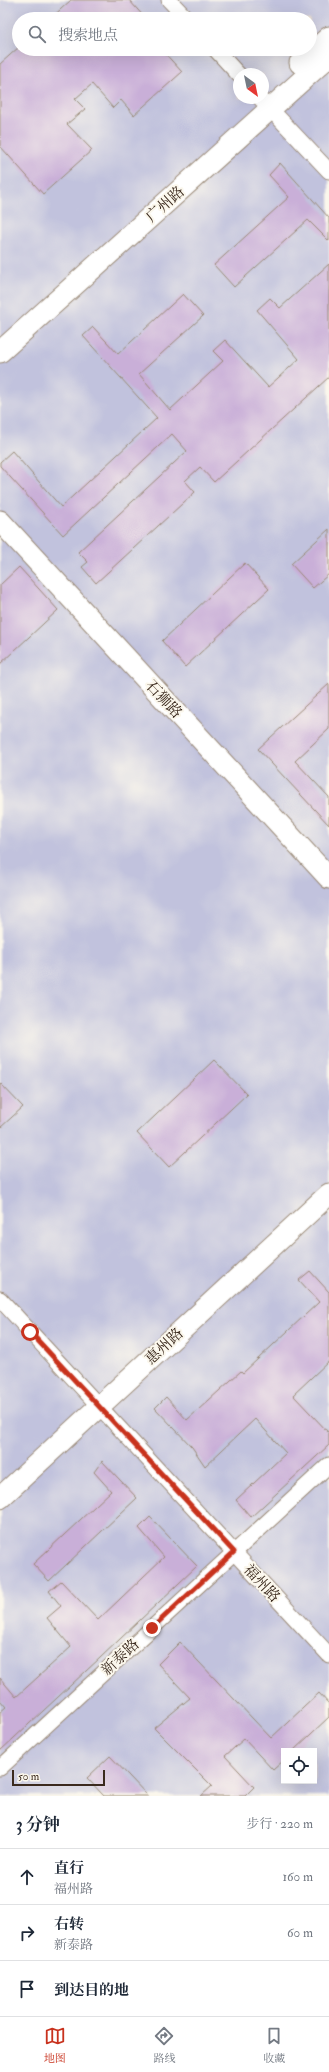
<!DOCTYPE html>
<html lang="zh">
<meta charset="utf-8">
<style>
:root{--surface:#fff;--page:#f2f2f3;--text:#1f2937;--muted:#747a83;--line:#e0e1e3;--accent:#c8321e}
body{margin:0;font-family:"IM FELL Double Pica","Noto Serif SC",serif;background:var(--page);color:var(--text)}
.controls{position:absolute;right:12px;bottom:12px;display:grid;overflow:hidden;border-radius:0px;box-shadow:0 4px 16px #0002}
.controls button{width:36px;height:36px;display:grid;place-items:center;padding:0;border:0;border-bottom:1px solid var(--line);background:var(--surface);color:var(--text);font:20px sans-serif}
.compass{position:absolute;left:233px;top:68px;width:36px;height:36px;border-radius:50%;background:var(--surface);box-shadow:0 4px 16px #0002;rotate:147deg}
.scale{position:absolute;left:12px;bottom:10px;width:93px;box-sizing:border-box;padding-left:4px;border:2px solid #3b2a1e;border-top:0;font-size:11px;line-height:14px;white-space:nowrap;color:#3b2a1e;-webkit-text-stroke:3px #fbf7ec;paint-order:stroke}
.stop{position:absolute;width:12px;height:12px;margin:-9px;border:3px solid #c8321e;border-radius:50%;background:#fff}
.stop.end{background:#c8321e;border-color:#fff;box-shadow:0 1px 4px #0008}
.list{margin:0;padding:0;list-style:none}
h2{display:flex;justify-content:space-between;align-items:center;height:52px;margin:0;padding:0 16px;font-size:17px}
h2 small{font-size:13px;font-weight:400;color:var(--muted)}
.list li{display:grid;grid-template-columns:26px 1fr auto;gap:12px;align-items:center;box-sizing:border-box;height:56px;padding:0 16px;border-top:1px solid var(--line)}
.list b{display:block;font-size:15px;white-space:nowrap}
.list p{margin:0;font-size:13px;white-space:nowrap;color:var(--muted)}
.list em{font-size:13px;font-style:normal;color:var(--muted)}
.icon{flex:none;width:22px;height:22px;fill:none;stroke:currentColor;stroke-width:2;stroke-linecap:round;stroke-linejoin:round}
.map{position:relative;flex:none;width:329px;height:1796px;overflow:hidden}
.search{position:absolute;background:var(--surface);box-shadow:0 4px 16px #0002;left:12px;right:12px;top:12px;height:44px;display:flex;align-items:center;gap:10px;box-sizing:border-box;padding:0 14px;border-radius:22px;color:var(--muted);font-size:15px}
.sheet{height:220px;background:var(--surface)}
nav{display:flex;justify-content:space-around;align-items:center;box-sizing:border-box;height:56px;border-top:1px solid var(--line);background:var(--surface);font-size:11px;color:var(--muted)}
nav a{display:grid;justify-items:center;gap:2px}
nav .on{color:var(--accent)}
.map>svg:first-child{display:block}
</style>
<div class="map">
<svg width="329" height="1796" viewBox="0 0 329 1796">
<rect width="100%" height="100%" fill="#fbf7ec"/>
<filter id="ink" filterUnits="userSpaceOnUse"><feTurbulence type="fractalNoise" baseFrequency=".025" numOctaves="2"/><feDisplacementMap in="SourceGraphic" scale="8" xChannelSelector="R" yChannelSelector="G"/><feConvolveMatrix kernelMatrix="1 2 1 2 8 2 1 2 1" color-interpolation-filters="sRGB"/></filter>
<filter id="wash" filterUnits="userSpaceOnUse"><feTurbulence type="fractalNoise" baseFrequency=".012" numOctaves="4" result="noise"/><feDisplacementMap in="SourceGraphic" scale="16" xChannelSelector="R" yChannelSelector="G"/><feGaussianBlur stdDeviation="0.9" result="paint"/><feColorMatrix in="noise" values="0 0 0 0 0 0 0 0 0 0 0 0 0 0 0 0 0 1.4 0 .05"/><feComposite in="paint" operator="in"/></filter>
<g filter="url(#wash)">
<rect width="100%" height="100%" fill="#f4e4ca"/>
<path fill="#c1c2dd" fill-rule="evenodd" d="M0,0H329V1796H0ZM19,19H310V49H19ZM239,74H263V98H239ZM284,1751H314V1781H284Z"/>
<g id="blocks">
<g fill="#c9afd8">
<path d="M71,0H129L146,19H50Z"/>
<path d="M19,47V49H161L182,72L134,115L121,100L113,108L92,84L75,99L85,109L67,124L92,150L43,194L0,146V64Z"/>
<path d="M280,163L329,218V241L308,220L234,287L214,265L289,197L269,175Z"/>
<path d="M329,264V377L214,482L200,467L185,481L195,492L96,583L82,567L88,562L78,552L187,451L172,434L63,535L0,466V462L12,451L61,507L157,418L83,336L93,327L118,354L183,294L203,316L139,374L170,410L223,361L213,351L225,340L268,387L299,359L257,310L270,298L280,308Z"/>
<path d="M329,529V574L313,588L291,564Z"/>
<path d="M245,563L269,589L185,667L162,641Z"/>
<path d="M19,567L58,610L0,664V585Z"/>
<path d="M329,684V729L295,761L329,797V825L258,749Z"/>
<path d="M214,1060L247,1094L169,1167L137,1133Z"/>
<path d="M0,1083L23,1107L0,1128Z"/>
<path d="M310,1271L329,1292V1361L293,1395L329,1433V1445L251,1517L236,1500L286,1453L255,1419L205,1466L192,1447L155,1408L166,1397L187,1420L241,1371L243,1373L319,1302L299,1280Z"/>
<path d="M102,1461L137,1498L49,1581L33,1564L111,1491L94,1472Z"/>
<path d="M150,1517L197,1566L100,1658L0,1751V1712L6,1707L0,1700V1678L16,1697L71,1647L47,1618L61,1606L49,1591L61,1581L98,1620L164,1557L139,1528Z"/>
<path d="M180,1642L271,1738L319,1693L329,1704V1717L293,1751H284V1760L273,1770L244,1739L225,1756L254,1787L245,1796H201L212,1786L154,1728L190,1698L158,1664Z"/>
<path d="M110,1756L148,1796H104L87,1778Z"/>
</g>
</g>
</g>
<g filter="url(#ink)">
<use href="#blocks" fill-opacity="0" stroke="#988774" stroke-width="1"/>
<g fill="none" stroke-linecap="round" stroke-linejoin="round">
<defs>
<g id="street">
<path d="M169,0L187,19"/>
<path d="M215,49L239,75"/>
<path d="M260,98L329,171"/>
<path d="M0,1299L329,1655"/>
<path d="M0,1768L329,1465"/>
</g>
<g id="secondary">
<path d="M300,63L329,37"/>
<path d="M0,352L329,56"/>
<path d="M0,521L329,878"/>
<path d="M0,1498L329,1194"/>
</g>
</defs>
<use href="#street" stroke="#988774" stroke-width="17"/>
<use href="#secondary" stroke="#988774" stroke-width="23"/>
<use href="#street" stroke="#fff" stroke-width="15"/>
<use href="#secondary" stroke="#fff" stroke-width="21"/>
</g>
</g>
<g fill="none" stroke-linecap="round" stroke-linejoin="round" filter="url(#ink)">
<path stroke="#c8321e" stroke-width="5" d="M30,1332L234,1552L152,1628"/>
</g>
<g text-anchor="middle" stroke-width="4" stroke-linejoin="round" paint-order="stroke">
<g font-size="15" fill="#3b2a1e" stroke="#fbf7ec">
<text transform="translate(165 204) rotate(-42)" y="5">广州路</text>
<text transform="translate(164 699) rotate(47)" y="5">石狮路</text>
<text transform="translate(164 1346) rotate(-43)" y="5">惠州路</text>
<text transform="translate(262 1583) rotate(47)" y="5">福州路</text>
<text transform="translate(120 1657) rotate(-43)" y="5">新泰路</text>
</g>
</g>
</svg>
<div class="controls">
<button><svg class="icon" aria-label="locate" viewBox="0 0 24 24"><circle cx="12" cy="12" r="6"/><path d="M12 2v4M12 18v4M2 12h4M18 12h4"/></svg></button>
</div>
<svg class="compass" viewBox="-18 -18 36 36"><path d="M0-13l5 13h-10z" fill="#e53935"/><path d="M0 13l5-13h-10z" fill="#747a83"/></svg>
<div class="scale">50 m</div>
<div class="stop" style="left:30px;top:1332px"></div>
<div class="stop end" style="left:152px;top:1628px"></div>
<div class="search"><svg class="icon" aria-label="search" viewBox="0 0 24 24"><circle cx="10" cy="10" r="6"/><path d="M15 15l6 6"/></svg>搜索地点</div>
</div>
<section class="sheet">
<h2>3 分钟<small>步行 · 220 m</small></h2>
<ul class="list">
<li><svg class="icon" aria-label="ahead" viewBox="0 0 24 24"><path d="M12 20V5M6 11l6-6 6 6"/></svg><div><b>直行</b><p>福州路</p></div><em>160 m</em></li>
<li><svg class="icon" aria-label="right" viewBox="0 0 24 24"><path d="M7 20v-9h11M14 6l5 5-5 5"/></svg><div><b>右转</b><p>新泰路</p></div><em>60 m</em></li>
<li><svg class="icon" aria-label="arrive" viewBox="0 0 24 24"><path d="M6 21V4h12l-3 4 3 4H6"/></svg><div><b>到达目的地</b></div></li>
</ul>
</section>
<nav>
<a class="on"><svg class="icon" aria-label="map" viewBox="0 0 24 24"><path d="M3 6l6-2 6 2 6-2v14l-6 2-6-2-6 2zM9 4v14M15 6v14"/></svg>地图</a>
<a><svg class="icon" aria-label="directions" viewBox="0 0 24 24"><path d="M12 3l9 9-9 9-9-9zM9 14v-3h6M13 9l2 2-2 2"/></svg>路线</a>
<a><svg class="icon" aria-label="saved" viewBox="0 0 24 24"><path d="M7 4h10v16l-5-4-5 4z"/></svg>收藏</a>
</nav>
